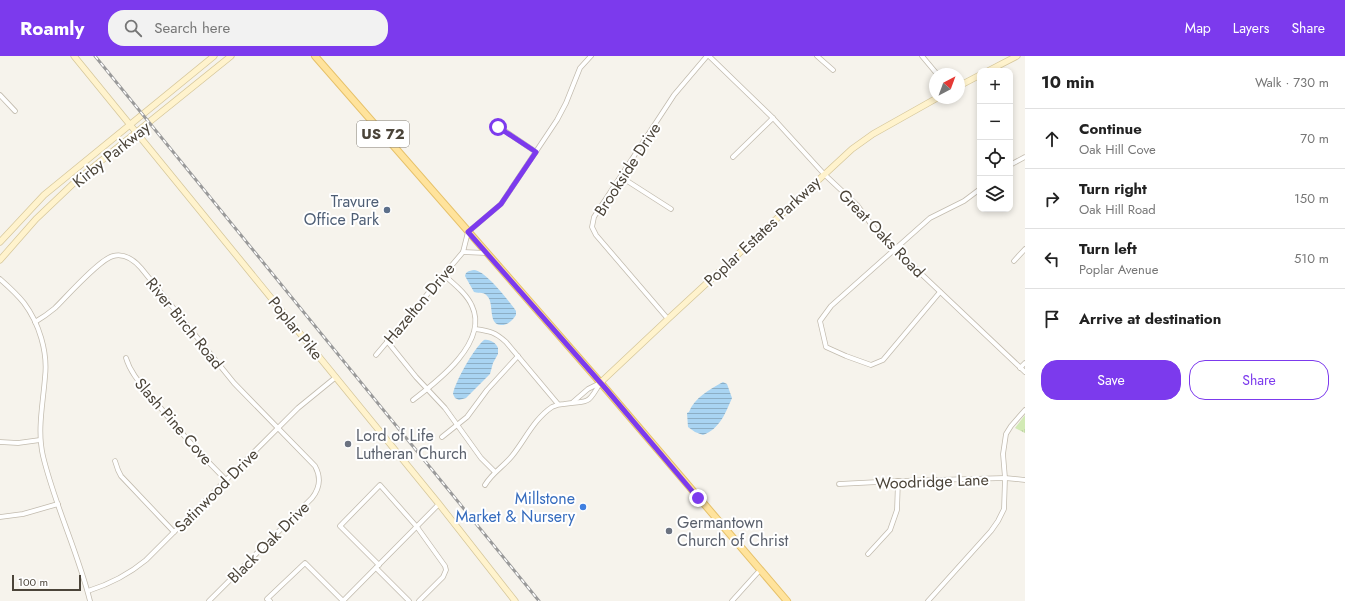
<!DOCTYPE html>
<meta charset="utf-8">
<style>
:root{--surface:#fff;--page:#f2f2f2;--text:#222;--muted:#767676;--line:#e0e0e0;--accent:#7c3aed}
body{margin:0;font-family:Jost,sans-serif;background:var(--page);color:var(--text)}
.controls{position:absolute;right:12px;top:12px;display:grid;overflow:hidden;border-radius:8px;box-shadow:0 2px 6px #0003}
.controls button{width:36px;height:36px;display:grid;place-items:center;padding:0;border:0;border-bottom:1px solid var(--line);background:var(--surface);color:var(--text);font:20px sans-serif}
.compass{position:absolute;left:929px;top:12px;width:36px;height:36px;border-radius:50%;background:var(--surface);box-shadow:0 2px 6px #0003;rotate:41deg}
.scale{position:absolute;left:12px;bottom:10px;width:69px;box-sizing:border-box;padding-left:4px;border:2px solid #4b4439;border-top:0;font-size:11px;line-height:14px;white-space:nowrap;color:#4b4439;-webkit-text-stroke:3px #fff;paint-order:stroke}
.stop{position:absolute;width:12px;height:12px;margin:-9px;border:3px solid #7c3aed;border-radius:50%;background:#fff}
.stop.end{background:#7c3aed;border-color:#fff;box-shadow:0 1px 4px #0008}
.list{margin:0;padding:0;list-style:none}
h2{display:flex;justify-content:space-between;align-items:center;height:52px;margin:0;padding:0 16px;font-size:17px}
h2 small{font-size:13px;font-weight:400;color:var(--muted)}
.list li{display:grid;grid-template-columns:26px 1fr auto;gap:12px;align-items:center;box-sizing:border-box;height:60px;padding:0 16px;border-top:1px solid var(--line)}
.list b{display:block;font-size:15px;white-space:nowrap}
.list p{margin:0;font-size:13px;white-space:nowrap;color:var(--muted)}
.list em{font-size:13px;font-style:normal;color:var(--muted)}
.actions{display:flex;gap:8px;padding:12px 16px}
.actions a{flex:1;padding:9px 0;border:1px solid var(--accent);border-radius:16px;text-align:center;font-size:14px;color:var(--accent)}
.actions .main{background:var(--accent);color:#fff}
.icon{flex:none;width:22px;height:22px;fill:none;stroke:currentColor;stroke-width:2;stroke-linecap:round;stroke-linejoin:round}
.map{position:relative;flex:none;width:1025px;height:545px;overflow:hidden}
header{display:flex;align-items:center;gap:24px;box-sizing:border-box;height:56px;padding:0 20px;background:var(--accent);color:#fff}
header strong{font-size:19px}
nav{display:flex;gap:22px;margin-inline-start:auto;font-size:14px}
.search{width:280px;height:36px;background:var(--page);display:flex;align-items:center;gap:10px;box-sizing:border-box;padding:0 14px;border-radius:16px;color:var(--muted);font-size:15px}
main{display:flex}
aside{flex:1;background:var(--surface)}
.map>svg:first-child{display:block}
</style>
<header>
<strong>Roamly</strong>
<div class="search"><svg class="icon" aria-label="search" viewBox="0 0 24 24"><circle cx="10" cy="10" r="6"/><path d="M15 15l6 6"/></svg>Search here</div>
<nav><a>Map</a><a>Layers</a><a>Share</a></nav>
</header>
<main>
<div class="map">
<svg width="1025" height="545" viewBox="0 0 1025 545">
<defs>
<pattern id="grass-tufts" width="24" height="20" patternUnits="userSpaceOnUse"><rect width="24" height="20" fill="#d2eab5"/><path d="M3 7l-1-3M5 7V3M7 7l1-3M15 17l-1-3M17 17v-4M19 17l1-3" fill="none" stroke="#b6ca9c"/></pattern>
<pattern id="water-rules" width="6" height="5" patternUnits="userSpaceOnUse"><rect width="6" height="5" fill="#a9d4f2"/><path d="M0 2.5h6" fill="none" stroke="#8caec5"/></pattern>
</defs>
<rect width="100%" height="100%" fill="#f6f3ec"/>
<path fill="url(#grass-tufts)" d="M1025,359V377L1015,372Z"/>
<g fill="url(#water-rules)">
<path d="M474,214C485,214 509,245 516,255V259C513,264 508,269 501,269C488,269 494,248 488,241C484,235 480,238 474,236L465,220C466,215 469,215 474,214Z"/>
<path d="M484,284C490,283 496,287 498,292V298L493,307L490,318L466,342L459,344L455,342L453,338C455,326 474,292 484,284Z"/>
<path d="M723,326L727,328L732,342C726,356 720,373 703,379L695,376L688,371L687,357L689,356C694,342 710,333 723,326Z"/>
</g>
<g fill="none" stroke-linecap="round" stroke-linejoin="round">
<defs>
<g id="street">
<path d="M709,0L773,62L824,118L857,149L877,176L1025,316"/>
<path d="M817,0L833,14"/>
<path d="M922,0L937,18"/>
<path d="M0,39L15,55"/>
<path d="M499,71L536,96"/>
<path d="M733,101L773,62"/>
<path d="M1010,109L1025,101"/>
<path d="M621,121L671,153"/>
<path d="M463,196L486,197"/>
<path d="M1014,205L1025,193"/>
<path d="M0,223C8,230 17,238 24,247C39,267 48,296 45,321C43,348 37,374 43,400C55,450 78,496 90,545"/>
<path d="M940,236L883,304L871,309L846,300L826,291L820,265L831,250L930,162L964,145L980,133"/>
<path d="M668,263L596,179L592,171L594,161L674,39L707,0"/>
<path d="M35,266C42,262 49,257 55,252C67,240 100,203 113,200C124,197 134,204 141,212L234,327L315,410C321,421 320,432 312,442L209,545"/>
<path d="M475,273C490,275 495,276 506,286L558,348"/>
<path d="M387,285L416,321L445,352L481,402L495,416"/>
<path d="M376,299L463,196L468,176L501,148L557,64L566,47L580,12L591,0"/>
<path d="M126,302C131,319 144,331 155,345C177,373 201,399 226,424"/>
<path d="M1020,312L1025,307"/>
<path d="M413,344C438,325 489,286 472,250C467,238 454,228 444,219"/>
<path d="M573,346L588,333L600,327"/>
<path d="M442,381L467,361L487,334L518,300"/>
<path d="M0,386L18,387L40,384"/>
<path d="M115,405L118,414L121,420L174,476"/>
<path d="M839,428L898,425L1005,422L1025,424"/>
<path d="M485,429C492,417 503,411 512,400C525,384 534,363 552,351C556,349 560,348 564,348C587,344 587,351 600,327"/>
<path d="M0,461L23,458L58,448"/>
<path d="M868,498L890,474L897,454L898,425"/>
<path d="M379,509L340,470L380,429L417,471L445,510L446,514L443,521L419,545"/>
<path d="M376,512L409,545"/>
<path d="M88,535C110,528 128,519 146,504L298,352L336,321"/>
<path d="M270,545L267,543L305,507L343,545"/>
<path d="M343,545L439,448"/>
<path d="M732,545L760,514"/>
<path d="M928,545L991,475L998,465L1004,453L1005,422L1003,398L1006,378L1011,370L1025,354"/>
</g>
<g id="secondary">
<path d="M74,0L439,448L515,545"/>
<path d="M988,15L1017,0"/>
<path d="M959,30L980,19"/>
<path d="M0,186L44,139L214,0"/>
<path d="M0,204L36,163L76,125L231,0"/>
<path d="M600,327L668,263L852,93L873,78L937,42"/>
</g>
<path id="primary" d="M315,0L606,333L787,545"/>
</defs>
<use href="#street" stroke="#c2bbae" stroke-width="5.5"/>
<use href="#secondary" stroke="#d6c79b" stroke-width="7"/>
<use href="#primary" stroke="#e6c16a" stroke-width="8"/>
<use href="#street" stroke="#fff" stroke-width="4"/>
<use href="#secondary" stroke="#fff3cd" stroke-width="5.5"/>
<use href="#primary" stroke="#ffe39c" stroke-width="6"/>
<defs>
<path id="rail" d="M95,0L539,545"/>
</defs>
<use href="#rail" stroke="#9a9a9a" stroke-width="3"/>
<use href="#rail" stroke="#fff" stroke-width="1.5" stroke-dasharray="4.5" stroke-linecap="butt"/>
</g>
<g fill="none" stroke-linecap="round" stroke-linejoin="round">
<path stroke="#7c3aed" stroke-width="5" d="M498,71L536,96L501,148L468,176L606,333L698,442"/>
</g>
<circle fill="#5c6f8a" stroke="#fff" stroke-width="1.5" cx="387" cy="154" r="4"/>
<g fill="#6b7280" stroke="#fff" stroke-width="1.5">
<circle cx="348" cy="388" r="4"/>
<circle cx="669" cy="475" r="4"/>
</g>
<circle fill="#3f7fe0" stroke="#fff" stroke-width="1.5" cx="583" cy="451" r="4"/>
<g text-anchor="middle" stroke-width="4" stroke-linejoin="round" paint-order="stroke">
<rect fill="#fff" stroke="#817c74" stroke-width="1" x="357" y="65" width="52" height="26" rx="3"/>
<g font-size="15" font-weight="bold" fill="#4b4439">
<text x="383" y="83">US 72</text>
</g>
<g font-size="16" fill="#4b4439" stroke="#fff">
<text transform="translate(111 98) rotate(-39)" y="6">Kirby Parkway</text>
<text transform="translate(627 113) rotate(-57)" y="6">Brookside Drive</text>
<text transform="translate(762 175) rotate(-43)" y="6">Poplar Estates Parkway</text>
<text transform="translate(882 177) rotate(46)" y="6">Great Oaks Road</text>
<text transform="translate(419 247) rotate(-50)" y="6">Hazelton Drive</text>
<text transform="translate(185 267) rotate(51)" y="6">River Birch Road</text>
<text transform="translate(296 272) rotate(51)" y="6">Poplar Pike</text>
<text transform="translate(174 365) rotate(49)" y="6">Slash Pine Cove</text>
<text transform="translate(932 425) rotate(-2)" y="6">Woodridge Lane</text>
<text transform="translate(216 434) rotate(-45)" y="6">Satinwood Drive</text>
<text transform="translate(268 486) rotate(-45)" y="6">Black Oak Drive</text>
</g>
<g font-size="16" fill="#4e5e75" stroke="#fff" text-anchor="end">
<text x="379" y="151">Travure<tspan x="379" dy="18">Office Park</tspan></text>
</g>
<g font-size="16" fill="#5b616d" stroke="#fff" text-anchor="start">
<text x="356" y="385">Lord of Life<tspan x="356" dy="18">Lutheran Church</tspan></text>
<text x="677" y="472">Germantown<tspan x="677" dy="18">Church of Christ</tspan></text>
</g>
<g font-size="16" fill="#366cbe" stroke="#fff" text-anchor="end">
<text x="575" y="448">Millstone<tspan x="575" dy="18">Market &amp; Nursery</tspan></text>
</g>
</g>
</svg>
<div class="controls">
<button>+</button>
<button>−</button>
<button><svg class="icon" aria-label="locate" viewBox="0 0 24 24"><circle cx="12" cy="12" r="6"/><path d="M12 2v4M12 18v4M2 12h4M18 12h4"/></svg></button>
<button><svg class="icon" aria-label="layers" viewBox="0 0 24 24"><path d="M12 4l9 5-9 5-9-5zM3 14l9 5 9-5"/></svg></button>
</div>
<svg class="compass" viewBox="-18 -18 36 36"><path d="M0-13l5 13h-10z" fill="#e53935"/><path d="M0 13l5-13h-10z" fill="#767676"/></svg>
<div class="scale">100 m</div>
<div class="stop" style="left:498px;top:71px"></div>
<div class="stop end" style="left:698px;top:442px"></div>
</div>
<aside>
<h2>10 min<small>Walk · 730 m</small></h2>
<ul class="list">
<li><svg class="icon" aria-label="ahead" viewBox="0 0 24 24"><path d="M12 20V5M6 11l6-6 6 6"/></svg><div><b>Continue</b><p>Oak Hill Cove</p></div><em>70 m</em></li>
<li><svg class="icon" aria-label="right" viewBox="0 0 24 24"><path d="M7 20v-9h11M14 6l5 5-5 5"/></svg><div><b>Turn right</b><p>Oak Hill Road</p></div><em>150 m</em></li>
<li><svg class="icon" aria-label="left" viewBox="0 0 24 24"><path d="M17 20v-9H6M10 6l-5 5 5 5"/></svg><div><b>Turn left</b><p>Poplar Avenue</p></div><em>510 m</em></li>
<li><svg class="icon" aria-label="arrive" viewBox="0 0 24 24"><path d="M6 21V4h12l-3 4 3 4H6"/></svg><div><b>Arrive at destination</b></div></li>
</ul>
<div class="actions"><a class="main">Save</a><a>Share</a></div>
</aside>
</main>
